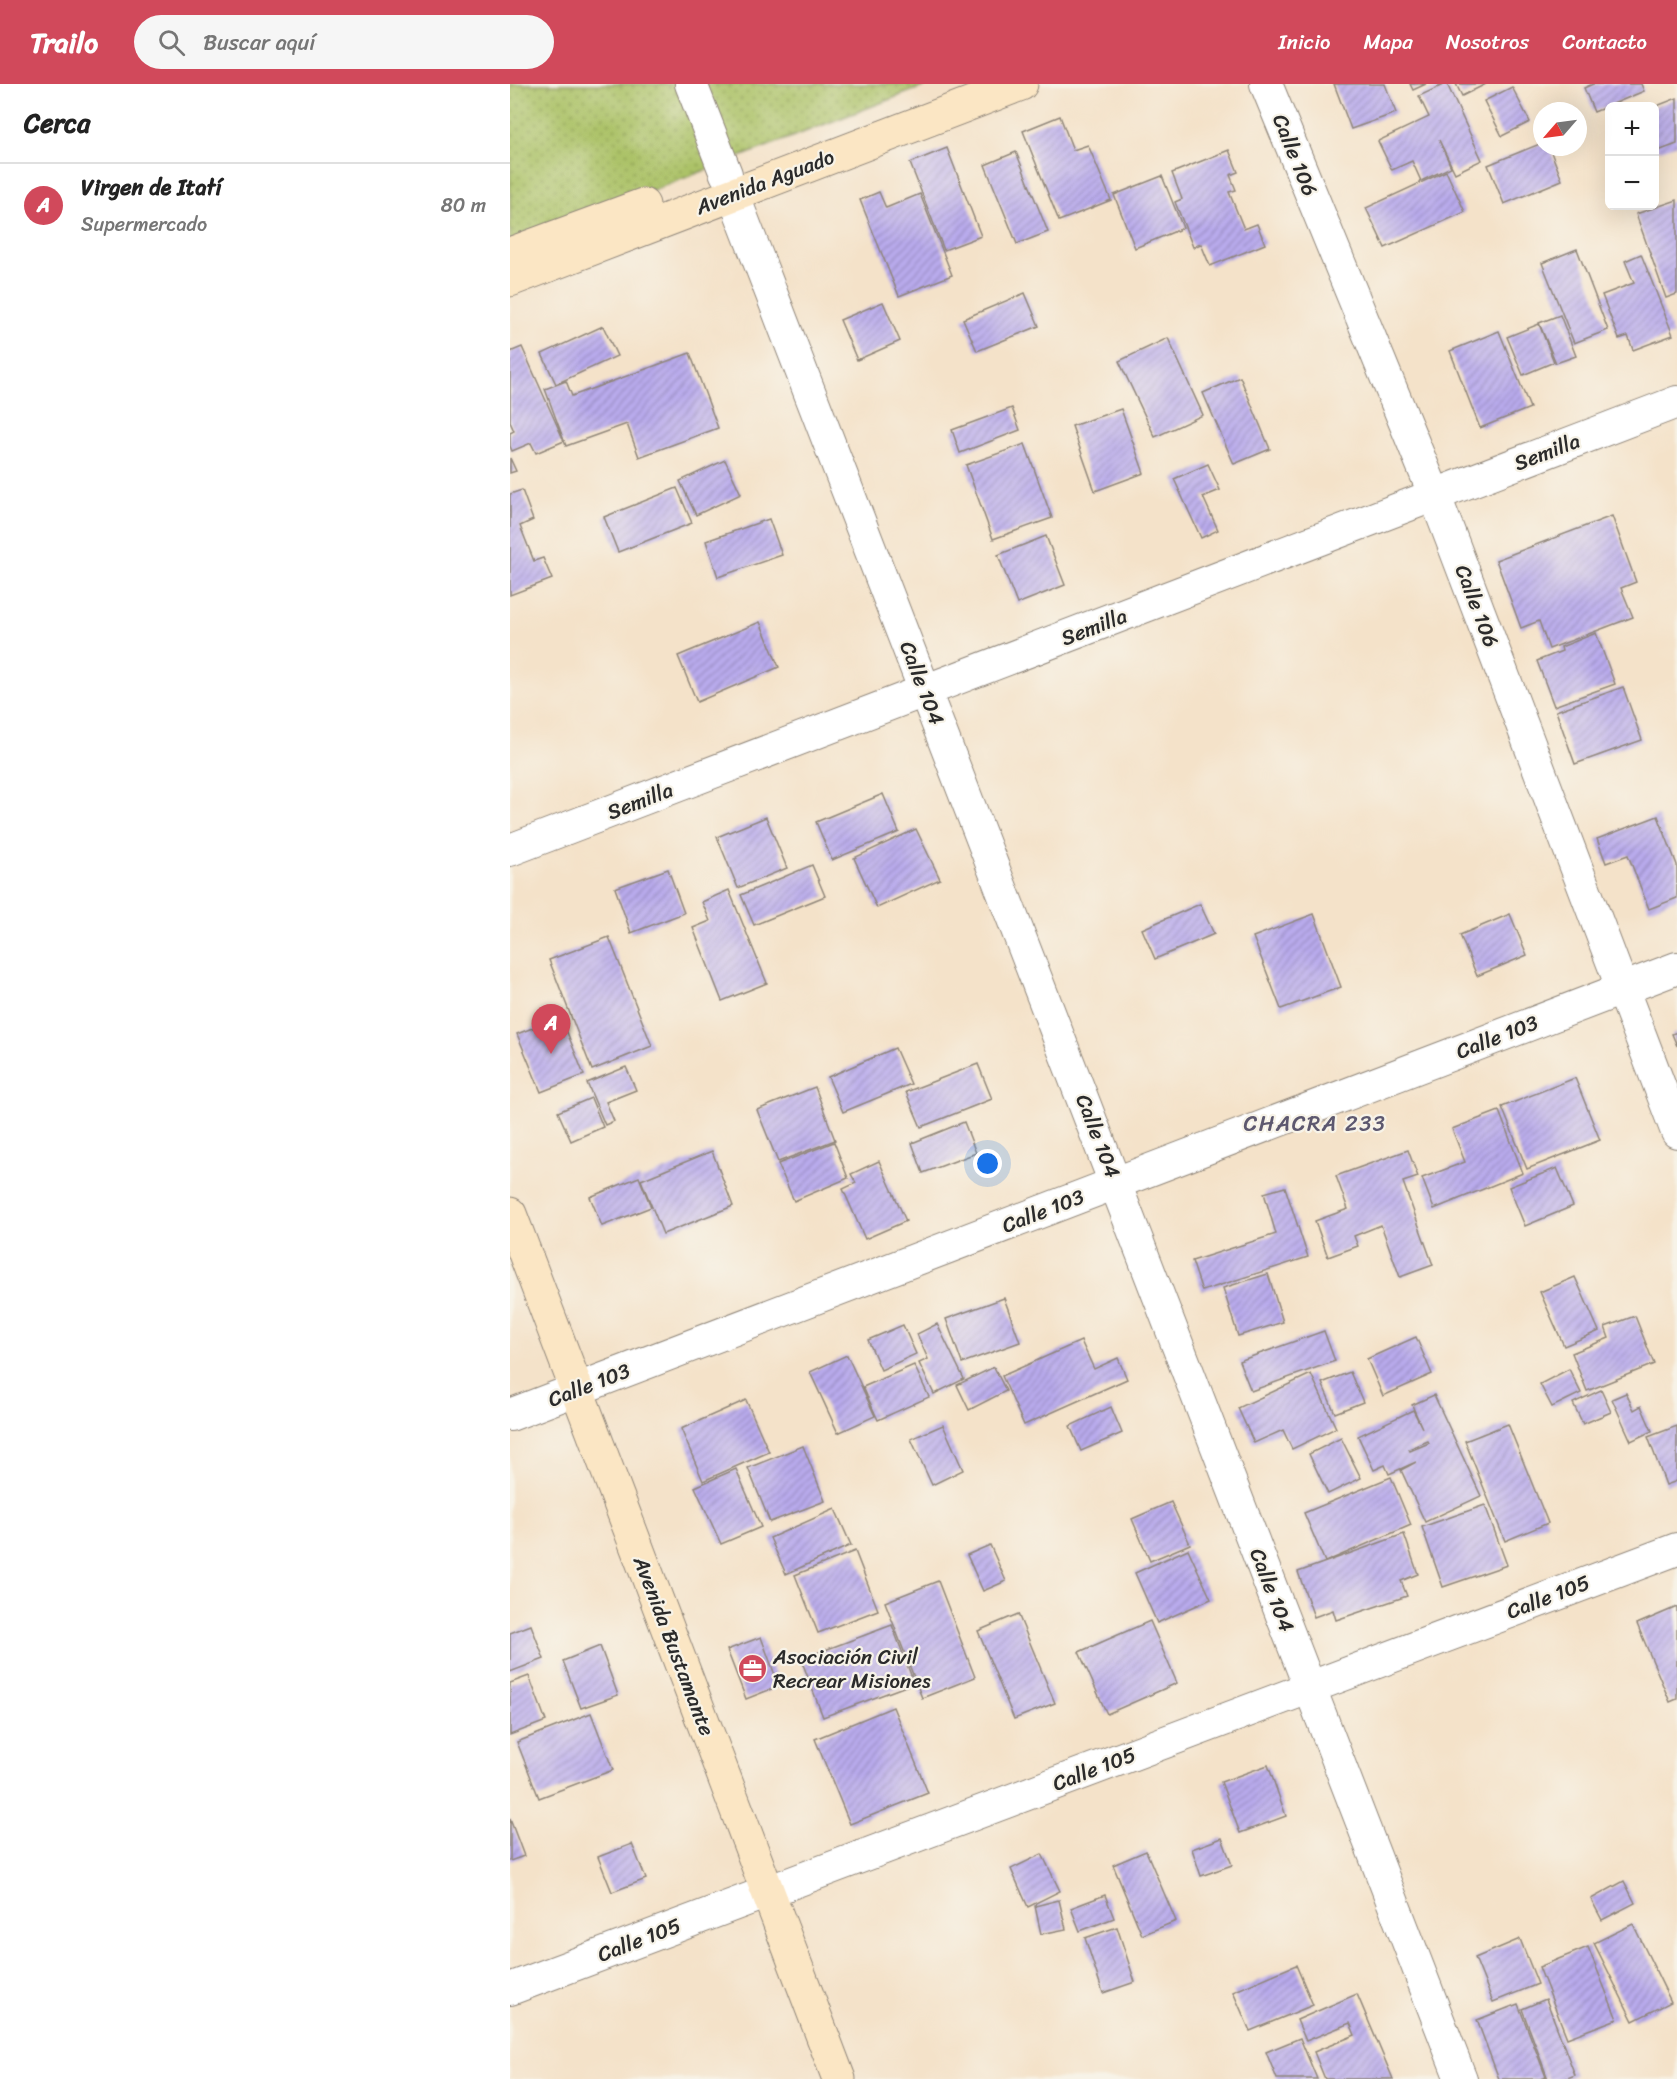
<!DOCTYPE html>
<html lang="es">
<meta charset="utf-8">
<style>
:root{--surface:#fff;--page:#f6f6f6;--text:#222;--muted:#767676;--line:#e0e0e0;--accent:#d1495b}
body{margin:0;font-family:Sriracha,sans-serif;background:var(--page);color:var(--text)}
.controls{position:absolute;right:18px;top:18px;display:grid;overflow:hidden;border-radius:9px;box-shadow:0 6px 24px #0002}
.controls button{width:54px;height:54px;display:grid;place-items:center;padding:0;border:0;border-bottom:2px solid var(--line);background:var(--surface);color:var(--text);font:30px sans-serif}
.compass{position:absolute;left:1023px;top:18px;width:54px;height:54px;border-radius:50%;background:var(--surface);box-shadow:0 6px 24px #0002;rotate:242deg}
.you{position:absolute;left:478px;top:1080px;width:21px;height:21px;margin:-15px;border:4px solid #fff;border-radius:50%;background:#1a73e8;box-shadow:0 0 0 9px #1a73e833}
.badge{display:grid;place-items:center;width:39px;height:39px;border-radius:50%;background:var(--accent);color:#fff;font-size:20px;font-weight:700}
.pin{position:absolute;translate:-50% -50px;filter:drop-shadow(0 2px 3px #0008)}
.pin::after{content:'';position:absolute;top:32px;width:21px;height:18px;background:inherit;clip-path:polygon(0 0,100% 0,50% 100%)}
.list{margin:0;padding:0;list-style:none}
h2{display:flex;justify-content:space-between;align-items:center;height:78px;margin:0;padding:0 24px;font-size:26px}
h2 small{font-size:20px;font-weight:400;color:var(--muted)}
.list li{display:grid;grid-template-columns:39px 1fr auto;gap:18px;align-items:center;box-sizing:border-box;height:84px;padding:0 24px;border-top:2px solid var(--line)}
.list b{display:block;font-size:22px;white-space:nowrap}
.list p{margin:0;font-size:20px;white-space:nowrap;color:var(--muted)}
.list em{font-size:20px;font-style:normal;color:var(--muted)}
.icon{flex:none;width:33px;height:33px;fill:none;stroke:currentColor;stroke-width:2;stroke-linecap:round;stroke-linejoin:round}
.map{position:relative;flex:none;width:1167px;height:1995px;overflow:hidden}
header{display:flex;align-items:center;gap:36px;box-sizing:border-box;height:84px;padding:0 30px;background:var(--accent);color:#fff}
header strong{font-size:28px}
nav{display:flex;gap:33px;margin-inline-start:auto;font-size:21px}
.search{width:420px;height:54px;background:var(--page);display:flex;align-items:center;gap:15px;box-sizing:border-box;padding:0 21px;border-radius:33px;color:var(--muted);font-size:22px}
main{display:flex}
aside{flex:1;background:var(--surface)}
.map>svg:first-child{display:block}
</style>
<header>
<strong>Trailo</strong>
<div class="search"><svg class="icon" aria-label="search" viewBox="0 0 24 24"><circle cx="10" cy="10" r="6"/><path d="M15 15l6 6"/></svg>Buscar aquí</div>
<nav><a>Inicio</a><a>Mapa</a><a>Nosotros</a><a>Contacto</a></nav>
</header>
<main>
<aside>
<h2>Cerca<small></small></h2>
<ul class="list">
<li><span class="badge">A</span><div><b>Virgen de Itatí</b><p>Supermercado</p></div><em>80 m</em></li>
</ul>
</aside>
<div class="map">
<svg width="1167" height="1995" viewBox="0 0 1167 1995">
<defs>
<pattern id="grass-dots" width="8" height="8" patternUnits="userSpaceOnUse" patternTransform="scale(1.5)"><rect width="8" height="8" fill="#acc267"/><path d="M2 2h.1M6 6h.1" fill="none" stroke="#8c9e55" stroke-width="1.8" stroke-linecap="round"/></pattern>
<pattern id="building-hatch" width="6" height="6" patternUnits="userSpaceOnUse" patternTransform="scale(1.5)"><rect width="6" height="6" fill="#b9abed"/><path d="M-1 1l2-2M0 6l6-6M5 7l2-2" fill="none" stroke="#978bc0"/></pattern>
</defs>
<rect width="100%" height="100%" fill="#f7f3e8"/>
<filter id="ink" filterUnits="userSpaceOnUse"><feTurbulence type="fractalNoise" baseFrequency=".0167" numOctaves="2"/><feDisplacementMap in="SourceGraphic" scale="12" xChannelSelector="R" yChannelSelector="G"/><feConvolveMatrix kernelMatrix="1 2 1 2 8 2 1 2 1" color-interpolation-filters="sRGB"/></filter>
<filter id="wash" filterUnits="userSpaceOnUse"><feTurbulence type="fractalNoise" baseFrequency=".008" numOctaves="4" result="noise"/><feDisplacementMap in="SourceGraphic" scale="24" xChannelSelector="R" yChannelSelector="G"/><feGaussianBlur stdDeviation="1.35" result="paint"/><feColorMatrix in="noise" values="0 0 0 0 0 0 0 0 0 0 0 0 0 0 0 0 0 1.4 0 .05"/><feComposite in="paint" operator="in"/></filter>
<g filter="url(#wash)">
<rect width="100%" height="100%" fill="#f4e2c9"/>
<path fill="url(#grass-dots)" stroke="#6c7649" stroke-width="1.5" d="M0,0H420L0,161Z"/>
<g id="blocks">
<g fill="url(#building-hatch)" fill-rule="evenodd">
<path d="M824,0H875L886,29L841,45Z"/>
<path d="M900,0H916L903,6Z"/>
<path d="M935,0H937L972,76L945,89L929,56L941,83L911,97L902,77L882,86L868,57L919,33L909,12Z"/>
<path d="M946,0H976L952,12Z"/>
<path d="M1083,0H1131L1134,7L1084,28L1074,4Z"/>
<path d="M1002,3L1020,38L992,52L974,17Z"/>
<path d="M1167,14V60L1148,67L1144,57V23Z"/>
<path d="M550,32L563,66L578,61L601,116L549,137L513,47Z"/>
<path d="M1032,59V63H1039L1052,96L994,120L978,81Z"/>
<path d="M437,64L471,152L434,166L400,79Z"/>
<path d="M719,66L728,88L720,91L726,106L719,108L734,145L747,140L755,160L700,182L691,160L683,163L665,118L672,115L662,89Z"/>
<path d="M506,68L538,148L507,160L475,81Z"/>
<path d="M936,87L955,128L875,164L856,124Z"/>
<path d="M652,92L673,144L625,164L604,111Z"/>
<path d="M369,108L376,124L410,110L442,191L389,212L350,116Z"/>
<path d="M1167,116V210L1156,214L1126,130Z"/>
<path d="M1067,165L1098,246L1064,259L1032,179Z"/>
<path d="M1131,170L1163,251L1123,266L1118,252L1109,255L1092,211L1124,199L1115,177Z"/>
<path d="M515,209L529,242L467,267L453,235Z"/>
<path d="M373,218L390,257L347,276L330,236Z"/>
<path d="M1050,231L1066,272L1046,279L1029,239Z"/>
<path d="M1029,240L1044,278L1013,291L997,253Z"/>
<path d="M93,242L107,272L46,300L32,270Z"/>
<path d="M989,247L1020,324L970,344L940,267Z"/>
<path d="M658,254L693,331L645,353L609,277Z"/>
<path d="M12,263L54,357L26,369L21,359L2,367L0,362V349L4,347L0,338V268Z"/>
<path d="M180,269L208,344L129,373L117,340L56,362L35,305L56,297L62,312Z"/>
<path d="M730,293L760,365L724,380L693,309Z"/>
<path d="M502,324L510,346L450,369L442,346Z"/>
<path d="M611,325L634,389L585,407L562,342Z"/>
<path d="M515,360L542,434L483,455L456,381Z"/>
<path d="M0,374L6,387L0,389Z"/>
<path d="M215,376L231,410L186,431L170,397Z"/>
<path d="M698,380L710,406L693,413L708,446L691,454L664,395Z"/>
<path d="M167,404L182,439L108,468L94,433Z"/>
<path d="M12,406L23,436L10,442L24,477L33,474L42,495L0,511V410Z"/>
<path d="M1102,432L1126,498L1111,504L1123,533L1039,565L1029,537L1011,544L986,476Z"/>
<path d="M259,435L272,471L208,493L196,457Z"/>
<path d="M536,452L555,501L507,520L488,471Z"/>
<path d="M250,538L269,583L187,618L168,572Z"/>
<path d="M1086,549L1105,600L1044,622L1027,577L1052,567L1051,563Z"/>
<path d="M1113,603L1132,656L1065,680L1046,627Z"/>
<path d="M373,710L389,748L322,776L306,738Z"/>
<path d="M1148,732L1167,781V814L1139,825L1118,771L1096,779L1087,755Z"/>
<path d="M256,733L277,784L228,804L207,753Z"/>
<path d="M406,745L430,795L367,824L344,774Z"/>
<path d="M302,781L315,812L244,841L231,811Z"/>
<path d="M158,785L174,829L121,849L105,804Z"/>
<path d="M219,806L257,899L212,917L183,844L200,837L192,818Z"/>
<path d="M690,820L704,850L645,875L632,845Z"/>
<path d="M804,830L831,903L771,925L743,853Z"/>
<path d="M1000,830L1017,871L967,892L950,851Z"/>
<path d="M99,853L142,962L82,986L39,876Z"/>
<path d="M51,933L74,991L31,1008L7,950Z"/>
<path d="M1167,948V962L1162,950Z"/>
<path d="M385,964L401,1000L333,1028L318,993Z"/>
<path d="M468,980L482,1015L411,1043L396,1008Z"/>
<path d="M116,983L126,1006L96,1018L104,1037L95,1041L77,999Z"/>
<path d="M1065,994L1090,1056L1017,1085L992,1023Z"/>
<path d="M305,1003L325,1056L268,1078L247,1026Z"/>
<path d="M81,1014L93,1043L61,1057L48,1028Z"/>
<path d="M989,1027L1013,1089L924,1125L912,1094L955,1078L942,1045Z"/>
<path d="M454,1038L466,1069L413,1089L402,1059Z"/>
<path d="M324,1058L338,1094L284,1117L268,1080Z"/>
<path d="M898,1066L908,1093L893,1098L923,1181L890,1193L871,1141L844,1152L848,1162L818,1173L805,1137L838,1125L826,1092Z"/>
<path d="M202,1067L223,1122L153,1150L131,1096Z"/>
<path d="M369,1077L396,1137L355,1155L333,1105L346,1099L341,1090Z"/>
<path d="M1047,1084L1063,1122L1015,1142L999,1103Z"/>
<path d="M129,1093L141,1123L92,1142L80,1113Z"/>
<path d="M775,1103L798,1173L692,1207L682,1177L766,1150L754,1109Z"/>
<path d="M758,1190L773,1238L728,1252L713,1204Z"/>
<path d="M1065,1193L1089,1247L1054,1262L1030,1208Z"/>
<path d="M494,1214L510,1258L452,1279L436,1235Z"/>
<path d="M1125,1232L1144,1280L1077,1307L1062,1269L1099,1254L1095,1243Z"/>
<path d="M427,1240L454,1295L424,1310L409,1279L418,1275L407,1250Z"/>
<path d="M393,1241L406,1270L371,1286L358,1256Z"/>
<path d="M814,1247L825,1277L741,1307L729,1277Z"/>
<path d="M906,1253L922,1290L873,1312L857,1275Z"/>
<path d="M571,1257L584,1285L608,1274L617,1295L514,1341L492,1292Z"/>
<path d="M337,1271L365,1332L328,1349L300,1288Z"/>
<path d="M404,1281L419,1313L368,1336L353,1303Z"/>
<path d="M484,1283L496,1307L459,1326L447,1301Z"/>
<path d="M1059,1285L1071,1309L1042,1323L1030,1300Z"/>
<path d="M840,1288L853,1318L825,1329L812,1299Z"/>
<path d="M801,1290L826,1344L782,1365L773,1346L744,1359L728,1324Z"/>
<path d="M1091,1306L1101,1328L1073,1340L1063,1319Z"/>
<path d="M1116,1309L1124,1326L1131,1322L1142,1347L1121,1357L1102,1315Z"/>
<path d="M924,1311L971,1412L915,1438L891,1386L906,1378L879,1390L875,1381L864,1386L848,1352L903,1326L912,1344L902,1321ZM918,1357L919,1359L900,1367L899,1365Z"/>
<path d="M236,1316L259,1368L193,1397L171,1345Z"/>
<path d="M601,1323L612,1349L571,1367L560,1342Z"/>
<path d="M998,1340L1038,1439L995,1457L955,1357Z"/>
<path d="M433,1341L453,1386L422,1401L401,1355Z"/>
<path d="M1167,1342V1397L1156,1401L1138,1353Z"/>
<path d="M831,1354L851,1394L818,1410L799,1370Z"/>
<path d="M293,1362L315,1417L260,1438L238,1384Z"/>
<path d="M226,1385L251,1443L211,1460L185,1403Z"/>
<path d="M881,1393L901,1441L815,1478L794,1429Z"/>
<path d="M661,1418L680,1460L640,1477L622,1435Z"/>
<path d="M975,1421L997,1481L933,1503L912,1443Z"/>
<path d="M325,1425L341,1461L276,1490L260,1454Z"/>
<path d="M894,1450L908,1490L891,1497L897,1512L826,1536L823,1526L804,1533L788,1488Z"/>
<path d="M480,1461L496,1497L473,1507L457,1471Z"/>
<path d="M678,1465L701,1515L647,1539L625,1489Z"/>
<path d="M345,1467L368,1526L308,1549L285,1491Z"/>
<path d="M428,1497L465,1593L412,1614L375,1518Z"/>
<path d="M1167,1523V1615L1160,1618L1127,1540Z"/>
<path d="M508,1530L545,1619L504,1635L468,1547Z"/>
<path d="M640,1537L667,1599L597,1630L569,1568Z"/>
<path d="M21,1541L34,1575L0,1588V1549Z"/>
<path d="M382,1541L404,1599L313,1633L291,1575Z"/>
<path d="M251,1553L269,1602L236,1615L217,1566Z"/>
<path d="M90,1562L108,1611L71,1624L53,1577Z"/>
<path d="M19,1592L36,1637L0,1651V1599Z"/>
<path d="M383,1623L418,1709L340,1740L305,1655Z"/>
<path d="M81,1629L103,1686L29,1714L7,1658Z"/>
<path d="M758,1681L776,1732L730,1749L711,1698Z"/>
<path d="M0,1735L14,1772L0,1777Z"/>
<path d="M712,1754L722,1781L691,1792L682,1765Z"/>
<path d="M122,1760L136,1795L102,1808L88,1773Z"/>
<path d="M636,1767L666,1837L632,1851L603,1781Z"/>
<path d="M532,1770L550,1807L518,1823L501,1785Z"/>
<path d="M1114,1797L1125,1819L1092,1836L1081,1815Z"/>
<path d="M595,1811L604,1834L570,1847L561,1824Z"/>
<path d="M549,1816L556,1845L531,1850L525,1822Z"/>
<path d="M1123,1840L1161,1918L1123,1937L1084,1859Z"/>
<path d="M607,1843L625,1898L593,1909L575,1854Z"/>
<path d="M1010,1855L1028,1900L983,1918L965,1874Z"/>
<path d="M1078,1863L1107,1935L1057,1954L1029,1883Z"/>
<path d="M786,1881L803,1921L740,1947L723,1908Z"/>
<path d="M847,1910L883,1995H815L804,1968L845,1951L840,1939L796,1957L787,1936Z"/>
<path d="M1036,1915L1065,1991L1055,1995H1038L1012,1925Z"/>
<path d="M1008,1920L1036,1993L1030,1995H989L967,1936Z"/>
<path d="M790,1954L807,1995H767L756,1968Z"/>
</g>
</g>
</g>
<g filter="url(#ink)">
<use href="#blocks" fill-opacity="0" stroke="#90867a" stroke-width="1.5"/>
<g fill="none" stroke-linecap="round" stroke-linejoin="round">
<defs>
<g id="street">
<path d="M181,0L216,90"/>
<path d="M756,0L925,412L1167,1048"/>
<path d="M223,110L951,1995"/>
<path d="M0,766L1167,318"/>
<path d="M0,1331L1167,884"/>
<path d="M0,1905L1167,1465"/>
</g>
<g id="secondary">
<path d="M0,170L133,121"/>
<path d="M0,196L511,0"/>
<path d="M0,1130L329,1995"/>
</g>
</defs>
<use href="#street" stroke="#90867a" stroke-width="34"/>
<use href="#secondary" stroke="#90867a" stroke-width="35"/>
<use href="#street" stroke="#fff" stroke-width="32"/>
<use href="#secondary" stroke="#fbe6c4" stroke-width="33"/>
</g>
</g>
<defs>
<symbol id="office-disc" viewBox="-11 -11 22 22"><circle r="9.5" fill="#d1495b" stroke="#f7f3e8"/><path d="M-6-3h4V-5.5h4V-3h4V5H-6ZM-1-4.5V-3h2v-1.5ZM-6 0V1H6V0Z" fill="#fff"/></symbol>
</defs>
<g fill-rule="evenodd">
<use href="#office-disc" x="226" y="1568" width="33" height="33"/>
</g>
<g text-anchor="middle" stroke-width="4.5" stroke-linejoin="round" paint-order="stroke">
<g font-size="21" fill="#2b2b2b" stroke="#f7f3e8">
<text transform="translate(785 71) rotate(68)" y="7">Calle 106</text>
<text transform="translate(255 98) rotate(-21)" y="7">Avenida Aguado</text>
<text transform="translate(1037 368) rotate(-21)" y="7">Semilla</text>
<text transform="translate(967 522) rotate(69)" y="7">Calle 106</text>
<text transform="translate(584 543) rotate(-21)" y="7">Semilla</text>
<text transform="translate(412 599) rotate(69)" y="7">Calle 104</text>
<text transform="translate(130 717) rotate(-21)" y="7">Semilla</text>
<text transform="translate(987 953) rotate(-21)" y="7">Calle 103</text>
<text transform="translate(588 1052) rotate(69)" y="7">Calle 104</text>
<text transform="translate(533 1127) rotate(-21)" y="7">Calle 103</text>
<text transform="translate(79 1301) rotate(-21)" y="7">Calle 103</text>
<text transform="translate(762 1506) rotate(69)" y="7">Calle 104</text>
<text transform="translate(1038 1513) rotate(-21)" y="7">Calle 105</text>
<text transform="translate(164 1562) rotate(69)" y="7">Avenida Bustamante</text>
<text transform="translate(584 1685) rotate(-21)" y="7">Calle 105</text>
<text transform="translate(129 1856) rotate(-21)" y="7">Calle 105</text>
</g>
<g font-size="21" fill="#2b2b2b" stroke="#f7f3e8" text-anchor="start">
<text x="263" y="1580">Asociación Civil<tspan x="263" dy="24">Recrear Misiones</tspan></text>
</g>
<g font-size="22" letter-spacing="1.5" fill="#5d586f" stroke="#f7f3e8">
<text x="805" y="1047">CHACRA 233</text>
</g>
</g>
</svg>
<div class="controls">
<button>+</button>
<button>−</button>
</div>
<svg class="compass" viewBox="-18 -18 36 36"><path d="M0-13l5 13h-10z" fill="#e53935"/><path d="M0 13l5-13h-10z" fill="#767676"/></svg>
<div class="you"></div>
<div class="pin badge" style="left:41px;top:970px">A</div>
</div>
</main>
